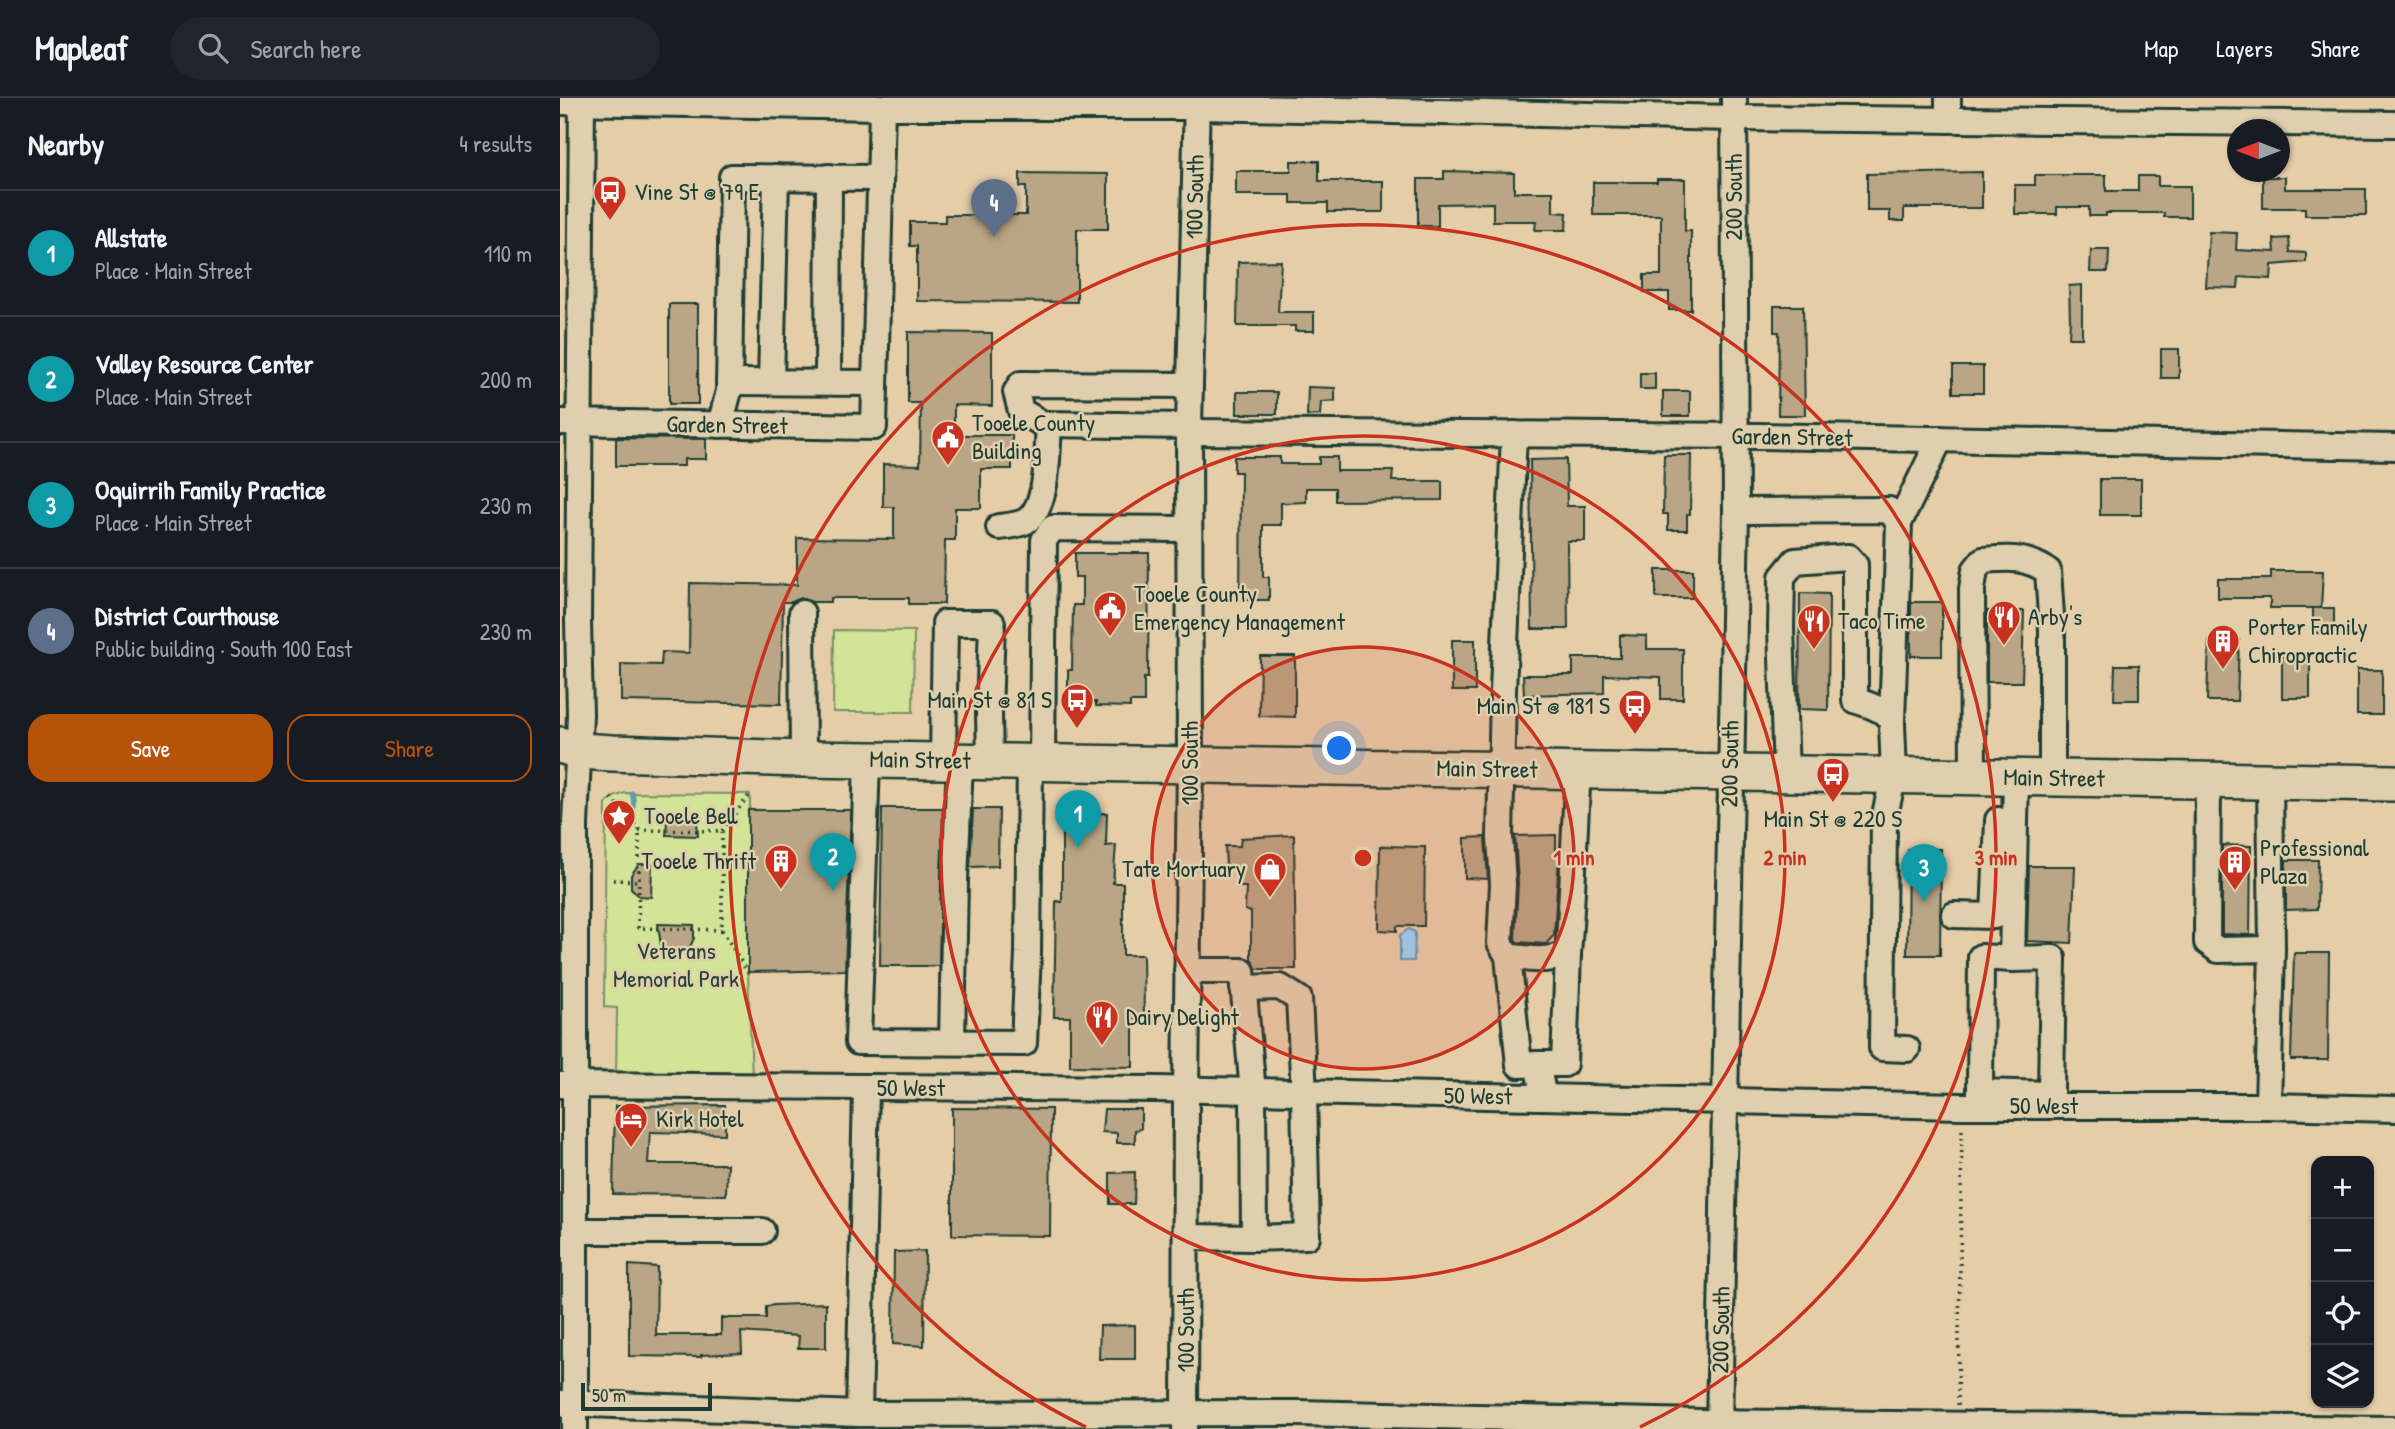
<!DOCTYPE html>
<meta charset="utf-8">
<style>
:root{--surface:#171b24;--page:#20242c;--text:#f1f3f6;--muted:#9ea1a6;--line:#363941;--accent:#b45309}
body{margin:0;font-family:"Patrick Hand",sans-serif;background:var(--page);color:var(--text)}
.controls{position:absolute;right:21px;bottom:21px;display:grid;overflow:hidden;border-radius:14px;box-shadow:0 2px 5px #0004}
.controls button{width:63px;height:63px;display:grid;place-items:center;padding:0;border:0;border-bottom:2px solid var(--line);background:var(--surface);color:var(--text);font:35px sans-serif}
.compass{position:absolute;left:1667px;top:21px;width:63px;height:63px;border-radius:50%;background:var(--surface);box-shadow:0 2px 5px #0004;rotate:270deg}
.scale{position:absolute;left:21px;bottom:18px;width:131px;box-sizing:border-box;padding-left:7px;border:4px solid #1f3d34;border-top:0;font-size:19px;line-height:24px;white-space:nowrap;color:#1f3d34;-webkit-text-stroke:5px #e0cfac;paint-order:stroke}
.you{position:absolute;left:780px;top:651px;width:24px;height:24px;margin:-18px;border:5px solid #fff;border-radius:50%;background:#1a73e8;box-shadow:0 0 0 10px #1a73e833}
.badge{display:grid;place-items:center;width:46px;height:46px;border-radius:50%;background:var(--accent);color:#fff;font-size:23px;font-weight:700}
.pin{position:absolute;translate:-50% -58px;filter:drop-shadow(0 2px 4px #0008)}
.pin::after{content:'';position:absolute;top:37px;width:24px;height:21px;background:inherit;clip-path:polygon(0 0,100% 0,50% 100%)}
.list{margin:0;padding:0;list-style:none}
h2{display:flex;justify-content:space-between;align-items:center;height:91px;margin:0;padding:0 28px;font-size:30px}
h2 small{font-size:23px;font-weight:400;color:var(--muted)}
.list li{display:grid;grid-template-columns:46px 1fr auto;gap:21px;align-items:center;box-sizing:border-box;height:126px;padding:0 28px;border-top:2px solid var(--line)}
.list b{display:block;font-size:26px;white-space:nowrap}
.list p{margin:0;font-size:23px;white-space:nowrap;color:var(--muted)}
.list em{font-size:23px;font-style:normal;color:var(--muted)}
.actions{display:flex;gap:14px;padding:21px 28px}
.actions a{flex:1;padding:16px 0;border:2px solid var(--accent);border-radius:21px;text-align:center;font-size:24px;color:var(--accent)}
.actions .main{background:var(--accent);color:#fff}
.icon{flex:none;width:38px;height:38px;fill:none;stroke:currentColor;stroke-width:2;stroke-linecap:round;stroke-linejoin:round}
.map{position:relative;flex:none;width:1835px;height:1331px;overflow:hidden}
header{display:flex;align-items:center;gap:42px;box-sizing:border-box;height:98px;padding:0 35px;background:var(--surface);border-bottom:2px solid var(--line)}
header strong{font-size:33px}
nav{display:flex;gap:38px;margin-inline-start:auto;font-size:24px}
.search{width:490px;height:63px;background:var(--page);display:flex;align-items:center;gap:18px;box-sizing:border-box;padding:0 24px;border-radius:38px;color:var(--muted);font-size:26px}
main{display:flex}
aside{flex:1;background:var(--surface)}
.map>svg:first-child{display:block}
</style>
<header>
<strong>Mapleaf</strong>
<div class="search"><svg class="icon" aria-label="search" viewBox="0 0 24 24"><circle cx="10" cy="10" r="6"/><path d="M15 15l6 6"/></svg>Search here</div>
<nav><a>Map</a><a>Layers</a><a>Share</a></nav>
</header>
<main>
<aside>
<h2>Nearby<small>4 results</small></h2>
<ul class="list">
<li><span class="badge" style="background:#0f9aa8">1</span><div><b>Allstate</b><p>Place · Main Street</p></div><em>110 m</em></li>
<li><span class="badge" style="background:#0f9aa8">2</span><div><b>Valley Resource Center</b><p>Place · Main Street</p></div><em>200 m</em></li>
<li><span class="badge" style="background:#0f9aa8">3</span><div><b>Oquirrih Family Practice</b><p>Place · Main Street</p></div><em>230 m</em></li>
<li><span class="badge" style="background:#5c6f8a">4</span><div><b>District Courthouse</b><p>Public building · South 100 East</p></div><em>230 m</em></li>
</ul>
<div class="actions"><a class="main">Save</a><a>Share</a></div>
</aside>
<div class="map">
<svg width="1835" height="1331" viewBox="0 0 1835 1331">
<rect width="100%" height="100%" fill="#e5cda8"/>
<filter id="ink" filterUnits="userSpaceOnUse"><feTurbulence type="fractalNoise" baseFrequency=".0143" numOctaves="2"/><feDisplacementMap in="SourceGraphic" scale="14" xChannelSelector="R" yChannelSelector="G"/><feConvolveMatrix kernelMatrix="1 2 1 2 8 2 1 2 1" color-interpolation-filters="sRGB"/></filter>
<g filter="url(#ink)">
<g fill="#d3e397" stroke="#799066" stroke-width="2">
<path d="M274,532L354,533L353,614H273Z"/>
<path d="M65,695L190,696L188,874L192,980L56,978L57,910L44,909L46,706L51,700Z"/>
</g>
<path fill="#9ad4fa" stroke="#6998ab" stroke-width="2" d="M849,831L855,834L854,863H840V837Z"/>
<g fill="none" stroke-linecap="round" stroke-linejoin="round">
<path stroke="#6998ab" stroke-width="5" d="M66,741L63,728C68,713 77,714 72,695"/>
</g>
<g fill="#baa584" stroke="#1f3d34" stroke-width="2">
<path d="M731,63H759V83H823V114H768V105H731V97H676V73H731Z"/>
<path d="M884,73L954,75V94H993V114L1007,115L1006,132H975L976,123H933V105L878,106V128H858V81H884Z"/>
<path d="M1422,74V110H1344V123H1330V113H1307V76Z"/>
<path d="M460,75L548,76V131H517V204L357,203V148H350V124H385V117H466V89H460Z"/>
<path d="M1475,77H1546V93H1578V78H1598V88H1630V119H1604V115H1546V118H1529V109H1497V116H1455V87H1475Z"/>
<path d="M1703,79H1725V91H1806V117H1745V110H1703Z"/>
<path d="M1097,81H1125V133H1131V212H1109V194H1084V177H1101V117H1033V84H1097Z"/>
<path d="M1649,134L1677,135L1676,152L1715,154L1714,141L1729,140L1730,154L1746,155V164L1712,167L1711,181L1679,179L1678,190L1646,189Z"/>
<path d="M1531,152H1549L1548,174H1530Z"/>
<path d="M721,163L718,214H754V233H735V228H677L678,164Z"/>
<path d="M1522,187V240H1509L1510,222L1509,188Z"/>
<rect x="109" y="206" width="29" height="100"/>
<path d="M1214,208H1243L1245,317H1218L1219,234H1214Z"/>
<path d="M348,234L432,235V308L394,307V337H452V371H421V410H395V442H385L384,506H349V500H271V504H252L241,500L232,504H223L221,606L61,603V566L101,567L102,554L129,555L130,485L237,487V440L334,441V409H323V366L360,367L361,305H348Z"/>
<rect x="1601" y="251" width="18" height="29"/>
<rect x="1393" y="268" width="30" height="27"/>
<rect x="1080" y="275" width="15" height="16"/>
<path d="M748,289L775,290V303L761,304L760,317L747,318Z"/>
<rect x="1103" y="293" width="27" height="25"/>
<rect x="677" y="294" width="40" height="22"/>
<path d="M56,340L146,341V361H124V368H56Z"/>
<path d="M1104,357H1131L1130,416H1127V432H1108V416H1103Z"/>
<path d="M674,359H720V366H759V359H777V373H833L832,383H882V402L775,403V390H746V404L721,405V427H703V479H709V502H680L681,374H674Z"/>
<path d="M1006,361L1007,408H1025V443H1007L1008,531H972L970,362Z"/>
<rect x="1540" y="381" width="41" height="36"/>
<path d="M515,455H589L588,580H584V604H570V609L536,608V604H508V572H512L513,507H522V479H515Z"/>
<rect x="1096" y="472" width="37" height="28"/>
<path d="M1711,473H1763L1761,510H1710V500H1658V481H1711Z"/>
<path d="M1240,495L1269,496L1268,612L1239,611Z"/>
<rect x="1351" y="504" width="31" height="54"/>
<rect x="1753" y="510" width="21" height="25"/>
<path d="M1427,513H1464L1462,584H1427Z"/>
<path d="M1060,537L1087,538V551H1123V601H1101V579L1044,577V595L964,597L963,577H1013V560H1060Z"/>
<rect x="892" y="542" width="23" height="51"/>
<path d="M1649,542H1679L1677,603H1647Z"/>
<rect x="1722" y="556" width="28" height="44"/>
<path d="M700,558H735V619L699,618Z"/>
<path d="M1555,567H1579V602H1554Z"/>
<rect x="1797" y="572" width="25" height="45"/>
<path d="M322,710H383L379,868H320Z"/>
<path d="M413,711H439L438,768L410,769Z"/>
<path d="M188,712H291L285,872L188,874Z"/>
<path d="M124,713L137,724L138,738L106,737L107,723L109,718Z"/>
<path d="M547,715L546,748L556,747L553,785H563V857H583L584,920H573V969L510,968V919H494L496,803L502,804V716Z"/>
<path d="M734,737L736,871H697L691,861V814L685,812L686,789H677V771L666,770L665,748H680L681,740Z"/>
<path d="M996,737V758L999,759L994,837L986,846L957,844L955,841L958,785L955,738Z"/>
<path d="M925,739L928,781L905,780V740Z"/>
<path d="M1662,747L1691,748L1690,837L1662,836Z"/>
<path d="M820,748L865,749L864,828H837V833L819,832Z"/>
<path d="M1348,751H1381L1380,857H1347Z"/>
<path d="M1726,762H1758L1757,811L1726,812Z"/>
<path d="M79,766H92L91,799L79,798L71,790V777Z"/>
<path d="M1469,768H1515L1512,845L1467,843Z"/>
<path d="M98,826L134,827V840L130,849L117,856L108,854L101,848Z"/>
<path d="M1734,855H1769L1768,962H1731Z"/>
<path d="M165,1007V1036L90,1034L88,1066H167L166,1097L53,1096L55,1008Z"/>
<path d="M392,1010L491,1011L490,1138L392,1137Z"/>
<path d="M544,1011H581V1031L575,1032V1045H557V1035L542,1034Z"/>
<path d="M575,1074L574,1106H550V1075Z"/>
<path d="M365,1153L364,1248L333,1246L334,1154Z"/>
<path d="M69,1167L97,1169L96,1237H161V1220H206V1209L214,1207L266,1205V1250H238L239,1238L181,1234L182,1255L141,1257V1259L69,1258Z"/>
<path d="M575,1227V1261H539L540,1228Z"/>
</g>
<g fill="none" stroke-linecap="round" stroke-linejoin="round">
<defs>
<g id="minor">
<path d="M1388,0V22"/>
<path d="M0,4L322,9H637L1174,20L1835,26"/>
<path d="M169,284L314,285"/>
<path d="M211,284L216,79"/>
<path d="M268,284L269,79"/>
<path d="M0,324L314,329L322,9"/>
<path d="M160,327L169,293L172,79L320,80"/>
<path d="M629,328L483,326L461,313L456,294L461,286L630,287"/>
<path d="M629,334L1197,338L1835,349"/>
<path d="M954,336L943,593L940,740L943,786L940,845L948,858C969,861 987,864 1008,856C1013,795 1014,734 1018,673"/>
<path d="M1176,413L1329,412L1339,425L1332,622"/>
<path d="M1339,425L1380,341"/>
<path d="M439,429C447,428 459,427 466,423C489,408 487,352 489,326"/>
<path d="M242,515L243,661"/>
<path d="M307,662L298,944L464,945L468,855L470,664"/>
<path d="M383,663L385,525H432L429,615L430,664"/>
<path d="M482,664L484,442L493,430L628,431"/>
<path d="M1226,676L1221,530L1222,479L1235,463L1288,459L1295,467V602C1308,607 1328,611 1332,626L1334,677L1324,721L1322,950L1347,951"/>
<path d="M1413,679L1412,491L1415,472L1423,462C1450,460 1464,458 1488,473L1492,532V680"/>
<path d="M1648,682L1647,844L1658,852L1712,851L1708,1008"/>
<path d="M1710,683L1712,851"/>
<path d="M1394,817L1434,818L1438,722"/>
<path d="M948,858L959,967L977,966"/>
<path d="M1452,861L1493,860L1491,996L1420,994L1421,859L1452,861L1456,679"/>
<path d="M683,890L720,889L739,901L744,995L747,1138L694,1140"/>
<path d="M392,944L395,782L400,663"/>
<path d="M0,987L598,991L1402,1008H1708L1835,1011"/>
<path d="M984,999L977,966H1004L1008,856"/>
<path d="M15,1133H202"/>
<path d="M627,1139L694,1140L693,994L682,873H627"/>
<path d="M0,1305L299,1316L737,1315L1141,1324L1833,1331"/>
<path d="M299,1316L306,990"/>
<path d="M625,1330L626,993L630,666L629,328L637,0"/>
<path d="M15,1331V727L20,617L18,522L22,0"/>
<path d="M1159,1331L1176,413L1174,0"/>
</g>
<path id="highway" d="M0,647L20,653L52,655L243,661L1835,685"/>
</defs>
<use href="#minor" stroke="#1f3d34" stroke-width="30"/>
<use href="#highway" stroke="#1f3d34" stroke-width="40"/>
<g stroke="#1f3d34" stroke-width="3.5" stroke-dasharray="2 5" stroke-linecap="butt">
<path d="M51,700L79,732"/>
<path d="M162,733L190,696"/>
<path d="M53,782L79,783V732L162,733V832L78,830L79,783"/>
<path d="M162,832L189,877"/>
<path d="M1398,1307L1402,1028"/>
</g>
<use href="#minor" stroke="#e0cfac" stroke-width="24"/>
<use href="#highway" stroke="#e0cfac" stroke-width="35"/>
</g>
</g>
<circle cx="803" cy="760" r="211" fill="#c8321e" fill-opacity=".12"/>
<g fill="none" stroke="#c8321e" stroke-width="3.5">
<circle cx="803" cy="760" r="211"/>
<circle cx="803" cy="760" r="422"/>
<path d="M526 1329A633 633 0 1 1 1080 1329"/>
</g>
<defs>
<symbol id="bus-pin" viewBox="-11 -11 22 30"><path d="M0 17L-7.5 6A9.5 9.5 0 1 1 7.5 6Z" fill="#c8321e" stroke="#e0cfac"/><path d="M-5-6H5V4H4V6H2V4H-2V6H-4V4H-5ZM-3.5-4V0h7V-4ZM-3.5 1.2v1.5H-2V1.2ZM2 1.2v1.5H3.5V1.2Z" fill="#fff"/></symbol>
<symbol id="civic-pin" viewBox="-11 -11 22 30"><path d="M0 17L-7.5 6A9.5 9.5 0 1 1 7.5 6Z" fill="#c8321e" stroke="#e0cfac"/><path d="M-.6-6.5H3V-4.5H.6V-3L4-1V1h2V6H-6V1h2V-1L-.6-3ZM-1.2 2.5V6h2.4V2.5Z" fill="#fff"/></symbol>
<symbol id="restaurant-pin" viewBox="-11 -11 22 30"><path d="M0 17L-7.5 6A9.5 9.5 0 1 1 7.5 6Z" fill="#c8321e" stroke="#e0cfac"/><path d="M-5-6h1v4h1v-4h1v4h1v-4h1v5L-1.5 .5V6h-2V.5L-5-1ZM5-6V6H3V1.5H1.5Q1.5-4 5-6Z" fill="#fff"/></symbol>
<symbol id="building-pin" viewBox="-11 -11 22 30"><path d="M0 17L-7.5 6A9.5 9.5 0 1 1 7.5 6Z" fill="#c8321e" stroke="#e0cfac"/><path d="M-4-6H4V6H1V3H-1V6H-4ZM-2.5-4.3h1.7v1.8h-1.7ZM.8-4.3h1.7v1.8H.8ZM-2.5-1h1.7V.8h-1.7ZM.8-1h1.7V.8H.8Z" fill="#fff"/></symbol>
<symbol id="sight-pin" viewBox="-11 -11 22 30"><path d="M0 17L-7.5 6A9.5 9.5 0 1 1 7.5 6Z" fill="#c8321e" stroke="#e0cfac"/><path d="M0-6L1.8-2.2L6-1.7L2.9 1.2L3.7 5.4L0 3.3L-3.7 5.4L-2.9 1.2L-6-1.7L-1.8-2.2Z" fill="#fff"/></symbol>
<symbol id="shop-pin" viewBox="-11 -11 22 30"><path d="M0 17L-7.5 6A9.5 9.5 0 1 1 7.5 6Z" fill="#c8321e" stroke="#e0cfac"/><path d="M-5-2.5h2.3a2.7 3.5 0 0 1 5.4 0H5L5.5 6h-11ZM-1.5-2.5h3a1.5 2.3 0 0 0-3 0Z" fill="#fff"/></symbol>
<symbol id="hotel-pin" viewBox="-11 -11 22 30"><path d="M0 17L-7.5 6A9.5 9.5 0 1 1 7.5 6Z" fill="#c8321e" stroke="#e0cfac"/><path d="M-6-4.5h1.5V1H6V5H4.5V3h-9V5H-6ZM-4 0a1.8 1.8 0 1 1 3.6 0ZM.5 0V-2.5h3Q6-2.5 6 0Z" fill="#fff"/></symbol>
</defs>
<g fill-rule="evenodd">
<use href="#bus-pin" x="31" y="75" width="38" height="52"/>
<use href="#civic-pin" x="369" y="320" width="38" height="52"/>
<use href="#civic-pin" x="531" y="491" width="38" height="52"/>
<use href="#restaurant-pin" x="1425" y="500" width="38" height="52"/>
<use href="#restaurant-pin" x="1235" y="504" width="38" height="52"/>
<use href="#building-pin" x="1644" y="524" width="38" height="52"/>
<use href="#bus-pin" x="498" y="583" width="38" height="52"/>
<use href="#bus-pin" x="1056" y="589" width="38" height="52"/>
<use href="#bus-pin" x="1254" y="657" width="38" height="52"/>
<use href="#sight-pin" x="40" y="699" width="38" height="52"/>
<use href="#building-pin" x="202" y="744" width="38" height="52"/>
<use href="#building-pin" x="1656" y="745" width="38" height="52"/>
<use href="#shop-pin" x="691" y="752" width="38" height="52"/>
<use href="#restaurant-pin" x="523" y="900" width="38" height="52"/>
<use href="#hotel-pin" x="52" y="1002" width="38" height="52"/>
</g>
<g text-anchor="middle" stroke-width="5" stroke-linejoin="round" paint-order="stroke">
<g font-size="24" fill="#1f3d34" stroke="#e0cfac" text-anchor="start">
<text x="74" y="102">Vine St @ 79 E</text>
<text x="412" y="333">Tooele County<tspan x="412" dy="28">Building</tspan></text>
<text x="574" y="504">Tooele County<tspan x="574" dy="28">Emergency Management</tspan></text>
<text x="1468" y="527">Arby's</text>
<text x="1278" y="531">Taco Time</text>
<text x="1688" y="537">Porter Family<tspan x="1688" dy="28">Chiropractic</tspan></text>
<text x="492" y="610" text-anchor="end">Main St @ 81 S</text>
<text x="1050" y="616" text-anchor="end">Main St @ 181 S</text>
<text x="84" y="726">Tooele Bell</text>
<text x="1273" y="729" text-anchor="middle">Main St @ 220 S</text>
<text x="1700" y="758">Professional<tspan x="1700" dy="28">Plaza</tspan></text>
<text x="196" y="771" text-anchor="end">Tooele Thrift</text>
<text x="686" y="779" text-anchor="end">Tate Mortuary</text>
<text x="566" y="927">Dairy Delight</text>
<text x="96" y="1029">Kirk Hotel</text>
</g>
<g font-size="24" fill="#1f3d34" stroke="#e0cfac">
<text transform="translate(635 99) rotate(-89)" y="8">100 South</text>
<text transform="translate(1174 99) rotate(-90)" y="8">200 South</text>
<text transform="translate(167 327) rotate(1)" y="8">Garden Street</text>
<text transform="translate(1232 339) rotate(1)" y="8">Garden Street</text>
<text transform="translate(360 662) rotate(1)" y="8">Main Street</text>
<text transform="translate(630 665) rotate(-90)" y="8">100 South</text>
<text transform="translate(1170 666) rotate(-89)" y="8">200 South</text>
<text transform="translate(927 671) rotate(1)" y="8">Main Street</text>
<text transform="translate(1494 680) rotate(1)" y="8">Main Street</text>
<text x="351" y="998">50 West</text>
<text transform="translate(918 998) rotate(1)" y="8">50 West</text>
<text x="1484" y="1016">50 West</text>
<text transform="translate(626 1232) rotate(-90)" y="8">100 South</text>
<text transform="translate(1161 1232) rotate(-89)" y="8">200 South</text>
</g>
<g font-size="24" fill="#284539" stroke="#e0cfac">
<text x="116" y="861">Veterans<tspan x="116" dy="28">Memorial Park</tspan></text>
</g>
</g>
<circle cx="803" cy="760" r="10" fill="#c8321e" stroke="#e0cfac" stroke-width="3.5"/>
<g font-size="21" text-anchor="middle" font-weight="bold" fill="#c8321e" stroke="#e0cfac" stroke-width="5" stroke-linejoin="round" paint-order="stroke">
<text x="1014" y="767">1 min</text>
<text x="1225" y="767">2 min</text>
<text x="1436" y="767">3 min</text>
</g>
</svg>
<div class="controls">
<button>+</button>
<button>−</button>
<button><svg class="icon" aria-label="locate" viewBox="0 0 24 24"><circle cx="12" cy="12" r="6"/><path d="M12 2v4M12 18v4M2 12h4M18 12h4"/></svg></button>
<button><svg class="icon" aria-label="layers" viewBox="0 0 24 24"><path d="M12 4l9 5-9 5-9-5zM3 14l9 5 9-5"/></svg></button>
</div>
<svg class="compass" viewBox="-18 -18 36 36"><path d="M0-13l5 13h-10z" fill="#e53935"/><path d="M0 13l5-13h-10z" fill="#9ea1a6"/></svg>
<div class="scale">50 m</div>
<div class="you"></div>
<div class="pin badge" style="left:518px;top:750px;background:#0f9aa8">1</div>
<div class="pin badge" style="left:273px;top:793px;background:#0f9aa8">2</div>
<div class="pin badge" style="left:1364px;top:804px;background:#0f9aa8">3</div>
<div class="pin badge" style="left:434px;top:139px;background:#5c6f8a">4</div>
</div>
</main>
